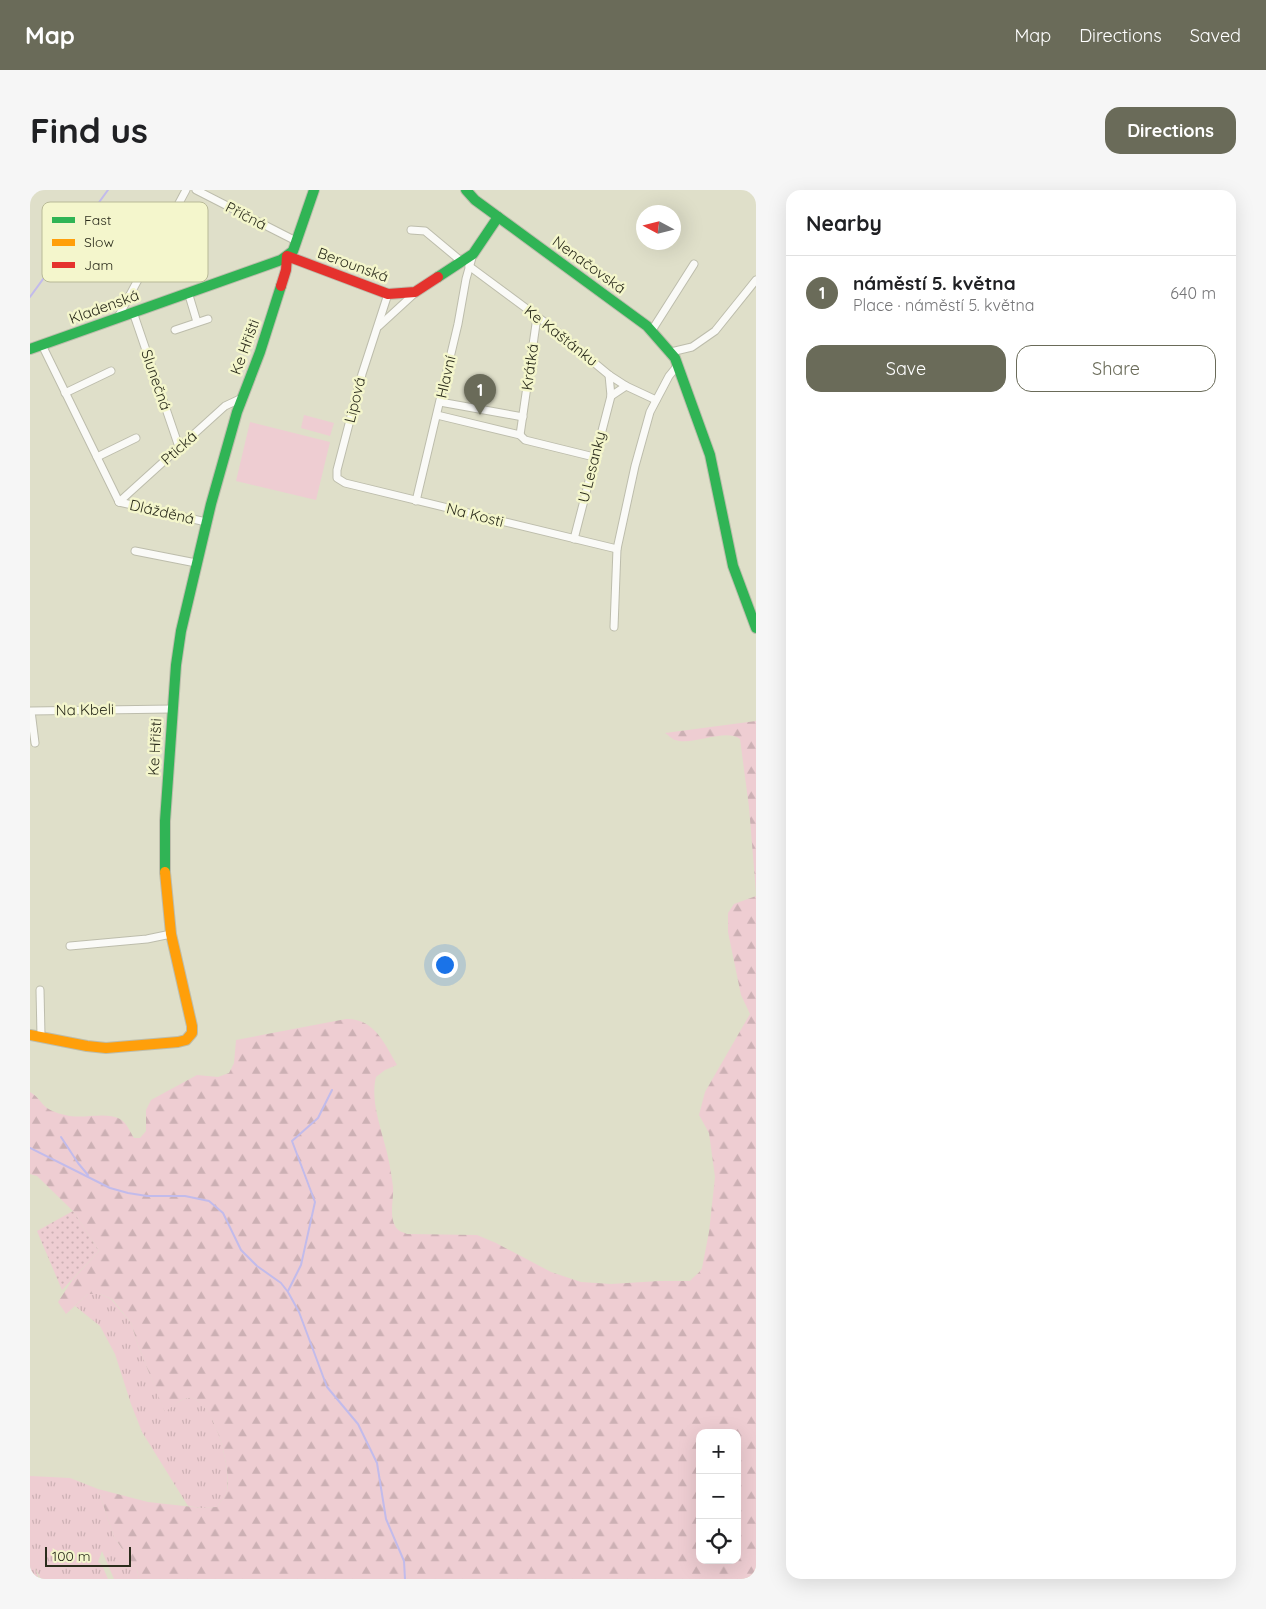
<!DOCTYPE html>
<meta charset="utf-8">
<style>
:root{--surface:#fff;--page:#f6f6f6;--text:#202124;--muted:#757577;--line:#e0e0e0;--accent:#6a6b59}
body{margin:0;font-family:Quicksand,sans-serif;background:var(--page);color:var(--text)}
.controls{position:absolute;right:15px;bottom:15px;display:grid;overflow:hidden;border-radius:10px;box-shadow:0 5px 20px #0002}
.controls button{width:45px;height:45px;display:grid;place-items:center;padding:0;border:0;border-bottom:1px solid var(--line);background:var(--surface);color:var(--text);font:25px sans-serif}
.compass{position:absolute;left:606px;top:15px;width:45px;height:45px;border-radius:50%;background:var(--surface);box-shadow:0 5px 20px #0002;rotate:277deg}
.scale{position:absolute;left:15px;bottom:12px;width:86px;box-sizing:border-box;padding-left:5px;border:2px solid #2b2c1c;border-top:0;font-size:14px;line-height:18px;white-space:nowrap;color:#2b2c1c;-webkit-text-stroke:4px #f4f6cc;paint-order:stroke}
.you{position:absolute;left:414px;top:774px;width:18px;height:18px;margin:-12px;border:4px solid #fff;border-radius:50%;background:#1a73e8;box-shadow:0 0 0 8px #1a73e833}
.badge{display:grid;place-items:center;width:32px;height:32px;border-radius:50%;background:var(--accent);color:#fff;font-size:16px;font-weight:700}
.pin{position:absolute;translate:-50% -41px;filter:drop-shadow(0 1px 2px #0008)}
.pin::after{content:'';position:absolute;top:26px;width:18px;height:15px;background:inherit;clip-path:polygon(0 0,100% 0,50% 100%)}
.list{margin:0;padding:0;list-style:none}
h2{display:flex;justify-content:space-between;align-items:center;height:65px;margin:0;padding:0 20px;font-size:21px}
h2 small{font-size:16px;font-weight:400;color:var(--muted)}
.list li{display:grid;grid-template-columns:32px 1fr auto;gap:15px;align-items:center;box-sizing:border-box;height:75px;padding:0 20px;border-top:1px solid var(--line)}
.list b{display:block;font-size:19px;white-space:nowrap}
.list p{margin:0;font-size:16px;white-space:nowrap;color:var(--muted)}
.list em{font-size:16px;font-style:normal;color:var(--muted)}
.actions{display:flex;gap:10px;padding:15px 20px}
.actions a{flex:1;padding:11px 0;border:1px solid var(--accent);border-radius:15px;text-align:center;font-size:18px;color:var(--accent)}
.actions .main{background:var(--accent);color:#fff}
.icon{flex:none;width:28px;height:28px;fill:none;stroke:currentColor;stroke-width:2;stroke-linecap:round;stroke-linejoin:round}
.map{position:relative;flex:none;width:726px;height:1389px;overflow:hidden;border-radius:15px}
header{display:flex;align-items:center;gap:30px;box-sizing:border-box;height:70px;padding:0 25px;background:var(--accent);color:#fff}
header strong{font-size:24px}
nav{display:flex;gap:28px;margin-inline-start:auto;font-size:18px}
.intro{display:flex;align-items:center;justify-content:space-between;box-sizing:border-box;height:120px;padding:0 30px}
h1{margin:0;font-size:35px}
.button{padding:12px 22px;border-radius:15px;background:var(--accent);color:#fff;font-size:18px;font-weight:700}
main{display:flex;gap:30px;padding:0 30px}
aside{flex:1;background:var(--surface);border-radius:15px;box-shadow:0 5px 20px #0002}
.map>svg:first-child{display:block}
</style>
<header>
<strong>Map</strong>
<nav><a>Map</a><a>Directions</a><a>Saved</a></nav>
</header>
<div class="intro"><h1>Find us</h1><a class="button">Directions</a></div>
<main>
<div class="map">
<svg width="726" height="1389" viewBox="0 0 726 1389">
<defs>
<pattern id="grass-tufts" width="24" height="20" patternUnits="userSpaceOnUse" patternTransform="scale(1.25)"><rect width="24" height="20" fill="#eecdd2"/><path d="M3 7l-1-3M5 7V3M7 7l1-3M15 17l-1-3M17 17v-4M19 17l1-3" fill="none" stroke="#ccb0b4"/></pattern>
<pattern id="forest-firs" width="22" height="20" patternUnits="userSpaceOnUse" patternTransform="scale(1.25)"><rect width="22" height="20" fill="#eecdd2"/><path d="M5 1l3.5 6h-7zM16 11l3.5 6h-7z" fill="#ccb0b4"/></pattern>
<pattern id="garden-dots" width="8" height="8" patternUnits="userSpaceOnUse" patternTransform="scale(1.25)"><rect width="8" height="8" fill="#eecdd2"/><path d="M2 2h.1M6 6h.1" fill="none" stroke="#ccb0b4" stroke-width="1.8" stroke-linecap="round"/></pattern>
</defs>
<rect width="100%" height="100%" fill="#dfdfc9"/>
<g fill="url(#grass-tufts)">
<path d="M58,1104H70L81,1109L101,1133L109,1158L135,1221C142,1217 153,1206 162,1208C185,1213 202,1280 197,1301C196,1306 190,1312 187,1317L172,1318L158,1316L112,1242L101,1214L85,1164L70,1136L45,1116Z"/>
<path d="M0,1286L40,1288L68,1299L84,1347L107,1380L109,1389H84L72,1361L68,1372L72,1375L78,1389H11L5,1378L9,1389H0Z"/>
</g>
<g fill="url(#forest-firs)" fill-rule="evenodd">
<path d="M726,531V703L719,617L710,549C695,538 664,556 645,550C642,549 638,545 635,543Z"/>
<path d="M726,706V1389H109L107,1380L84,1347L68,1299L118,1312L172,1318L187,1317C190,1312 196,1306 197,1301C202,1280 185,1214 162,1208C153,1206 142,1217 135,1222L109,1158L101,1133L82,1109L70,1104H58L36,1124L28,1112L43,1089L69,1061L43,1021L7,986L0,984V902C10,908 10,913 17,918C21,921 30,924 35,925C53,930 74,921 90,929C97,933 100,942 104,948H110L116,941V920L121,910L167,885L188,887L199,883L204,873L206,850L316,829C344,828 355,854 367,875L355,880L346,887C341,908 348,928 353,948C358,964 361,981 363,997C364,1009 359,1024 365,1036C368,1041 372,1042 377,1044L447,1045L466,1053L521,1082L551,1092L581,1094L629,1091H660C664,1086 669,1084 672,1078L679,1042L685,987L679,943L669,925L675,902L720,824L711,805L698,742V723L704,714ZM670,1243H707V1370H670Z"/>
</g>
<path fill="url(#garden-dots)" d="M43,1021L69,1061L32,1100L7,1041Z"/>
<g fill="#eecdd2">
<path d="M274,225L304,233L300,246L271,238Z"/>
<path d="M220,232L300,252L286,310L206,291Z"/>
</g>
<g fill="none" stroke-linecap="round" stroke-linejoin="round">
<g stroke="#c2bbeb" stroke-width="2">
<path d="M0,107L78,0"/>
<path d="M31,947L48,973L58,985"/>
<path d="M0,958L80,998L98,1003L117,1006H155L179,1011L193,1023L211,1060L227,1076L251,1093L258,1102L269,1122L297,1197L328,1234L347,1273L356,1329L374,1371L375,1389"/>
<path d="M258,1101L271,1075L285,1012L262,951L288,928L302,900"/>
</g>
<defs>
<g id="street">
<path d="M166,0L266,51"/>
<path d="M381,40L395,41L431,71"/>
<path d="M439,76L520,136L579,185L596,196L626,210"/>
<path d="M158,102L167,132"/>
<path d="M358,104L332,184L307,280V288L315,293L587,359"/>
<path d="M103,122L149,257"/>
<path d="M87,129L156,0"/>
<path d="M349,136L385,103"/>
<path d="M621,139L624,137L664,74"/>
<path d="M145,140L178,129"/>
<path d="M12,155L89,312"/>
<path d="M641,162L662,157L685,141L726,90"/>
<path d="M35,203L81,181"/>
<path d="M581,206L596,196"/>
<path d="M410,212L493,227"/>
<path d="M407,225L490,245"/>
<path d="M490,245L507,127"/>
<path d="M490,245L495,250L564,267"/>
<path d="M67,267L106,248"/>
<path d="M386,311L428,134L436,89L443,64"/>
<path d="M89,312L195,216L212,208"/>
<path d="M89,312L176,332"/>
<path d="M544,349L581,206L579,185"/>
<path d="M105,361L166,373"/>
<path d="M584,437L587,359L605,276L620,222L639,186L648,175"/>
<path d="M5,553L1,521L142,519"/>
<path d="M40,756L117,749L141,744"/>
<path d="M10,800L11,845"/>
</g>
<g id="fast">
<path d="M436,0L445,10L617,136L645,168L680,265L703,376L726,438"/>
<path d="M408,87L443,64L468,27"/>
<path d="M0,159L251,70L263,61L284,0"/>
<path d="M135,682V631L146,475L151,441L181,314L207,222L230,162L251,96"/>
</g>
<path id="slow" d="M0,845L57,856L76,858L148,852L156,850L162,843V836L141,744L135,682"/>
<path id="jam" d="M251,96L256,80L257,66L358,104L385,102L408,87"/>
</defs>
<use href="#street" stroke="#bdbdac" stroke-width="9"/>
<use href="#fast" stroke="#bdbdac" stroke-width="12"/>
<use href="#slow" stroke="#bdbdac" stroke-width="12"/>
<use href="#jam" stroke="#bdbdac" stroke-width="12"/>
<use href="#street" stroke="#fafaf7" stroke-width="7"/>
<use href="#fast" stroke="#30b455" stroke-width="10"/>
<use href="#slow" stroke="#ff9f0a" stroke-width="10"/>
<use href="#jam" stroke="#e5322d" stroke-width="10"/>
</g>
<g text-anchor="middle" stroke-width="5" stroke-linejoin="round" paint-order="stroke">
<g font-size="15" fill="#2b2c1c" stroke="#f4f6cc">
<text transform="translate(216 26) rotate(27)" y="5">Příčná</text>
<text transform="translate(323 75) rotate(20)" y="5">Berounská</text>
<text transform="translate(559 75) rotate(36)" y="5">Nenačovská</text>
<text transform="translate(74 117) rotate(-20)" y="5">Kladenská</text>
<text transform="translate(531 146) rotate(38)" y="5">Ke Kaštánku</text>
<text transform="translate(215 157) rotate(-70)" y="5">Ke Hřišti</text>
<text transform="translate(500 177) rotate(-82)" y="5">Krátká</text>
<text transform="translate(416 187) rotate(-77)" y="5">Hlavní</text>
<text transform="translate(126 190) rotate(71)" y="5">Slunečná</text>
<text transform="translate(325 210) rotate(-76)" y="5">Lipová</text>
<text transform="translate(149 258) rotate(-42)" y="5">Ptická</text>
<text transform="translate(562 277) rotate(-76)" y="5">U Lesanky</text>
<text transform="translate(132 322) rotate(13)" y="5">Dlážděná</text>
<text transform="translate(445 325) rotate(14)" y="5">Na Kosti</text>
<text transform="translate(55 520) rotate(-1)" y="5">Na Kbeli</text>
<text transform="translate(125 557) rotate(-87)" y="5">Ke Hřišti</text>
</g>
</g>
<rect x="12" y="12" width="166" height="80" rx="8" fill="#f4f6cc" stroke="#b8b997" stroke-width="1"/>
<rect x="22" y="27" width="23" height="6" fill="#30b455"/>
<rect x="22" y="49" width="23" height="7" fill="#ff9f0a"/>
<rect x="22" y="72" width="23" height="6" fill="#e5322d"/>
<g font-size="14" fill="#2b2c1c">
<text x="54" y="35">Fast</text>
<text x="54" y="57">Slow</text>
<text x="54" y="80">Jam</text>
</g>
</svg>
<div class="controls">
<button>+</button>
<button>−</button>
<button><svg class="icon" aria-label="locate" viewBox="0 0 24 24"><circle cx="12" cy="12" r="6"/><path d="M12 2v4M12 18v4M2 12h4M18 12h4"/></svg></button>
</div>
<svg class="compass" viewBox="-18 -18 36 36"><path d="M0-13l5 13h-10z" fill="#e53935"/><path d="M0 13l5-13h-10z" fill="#757577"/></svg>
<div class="scale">100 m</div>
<div class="you"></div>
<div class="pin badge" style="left:450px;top:225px">1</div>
</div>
<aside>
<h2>Nearby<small></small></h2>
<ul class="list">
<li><span class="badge">1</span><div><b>náměstí 5. května</b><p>Place · náměstí 5. května</p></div><em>640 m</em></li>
</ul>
<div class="actions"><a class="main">Save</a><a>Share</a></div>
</aside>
</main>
